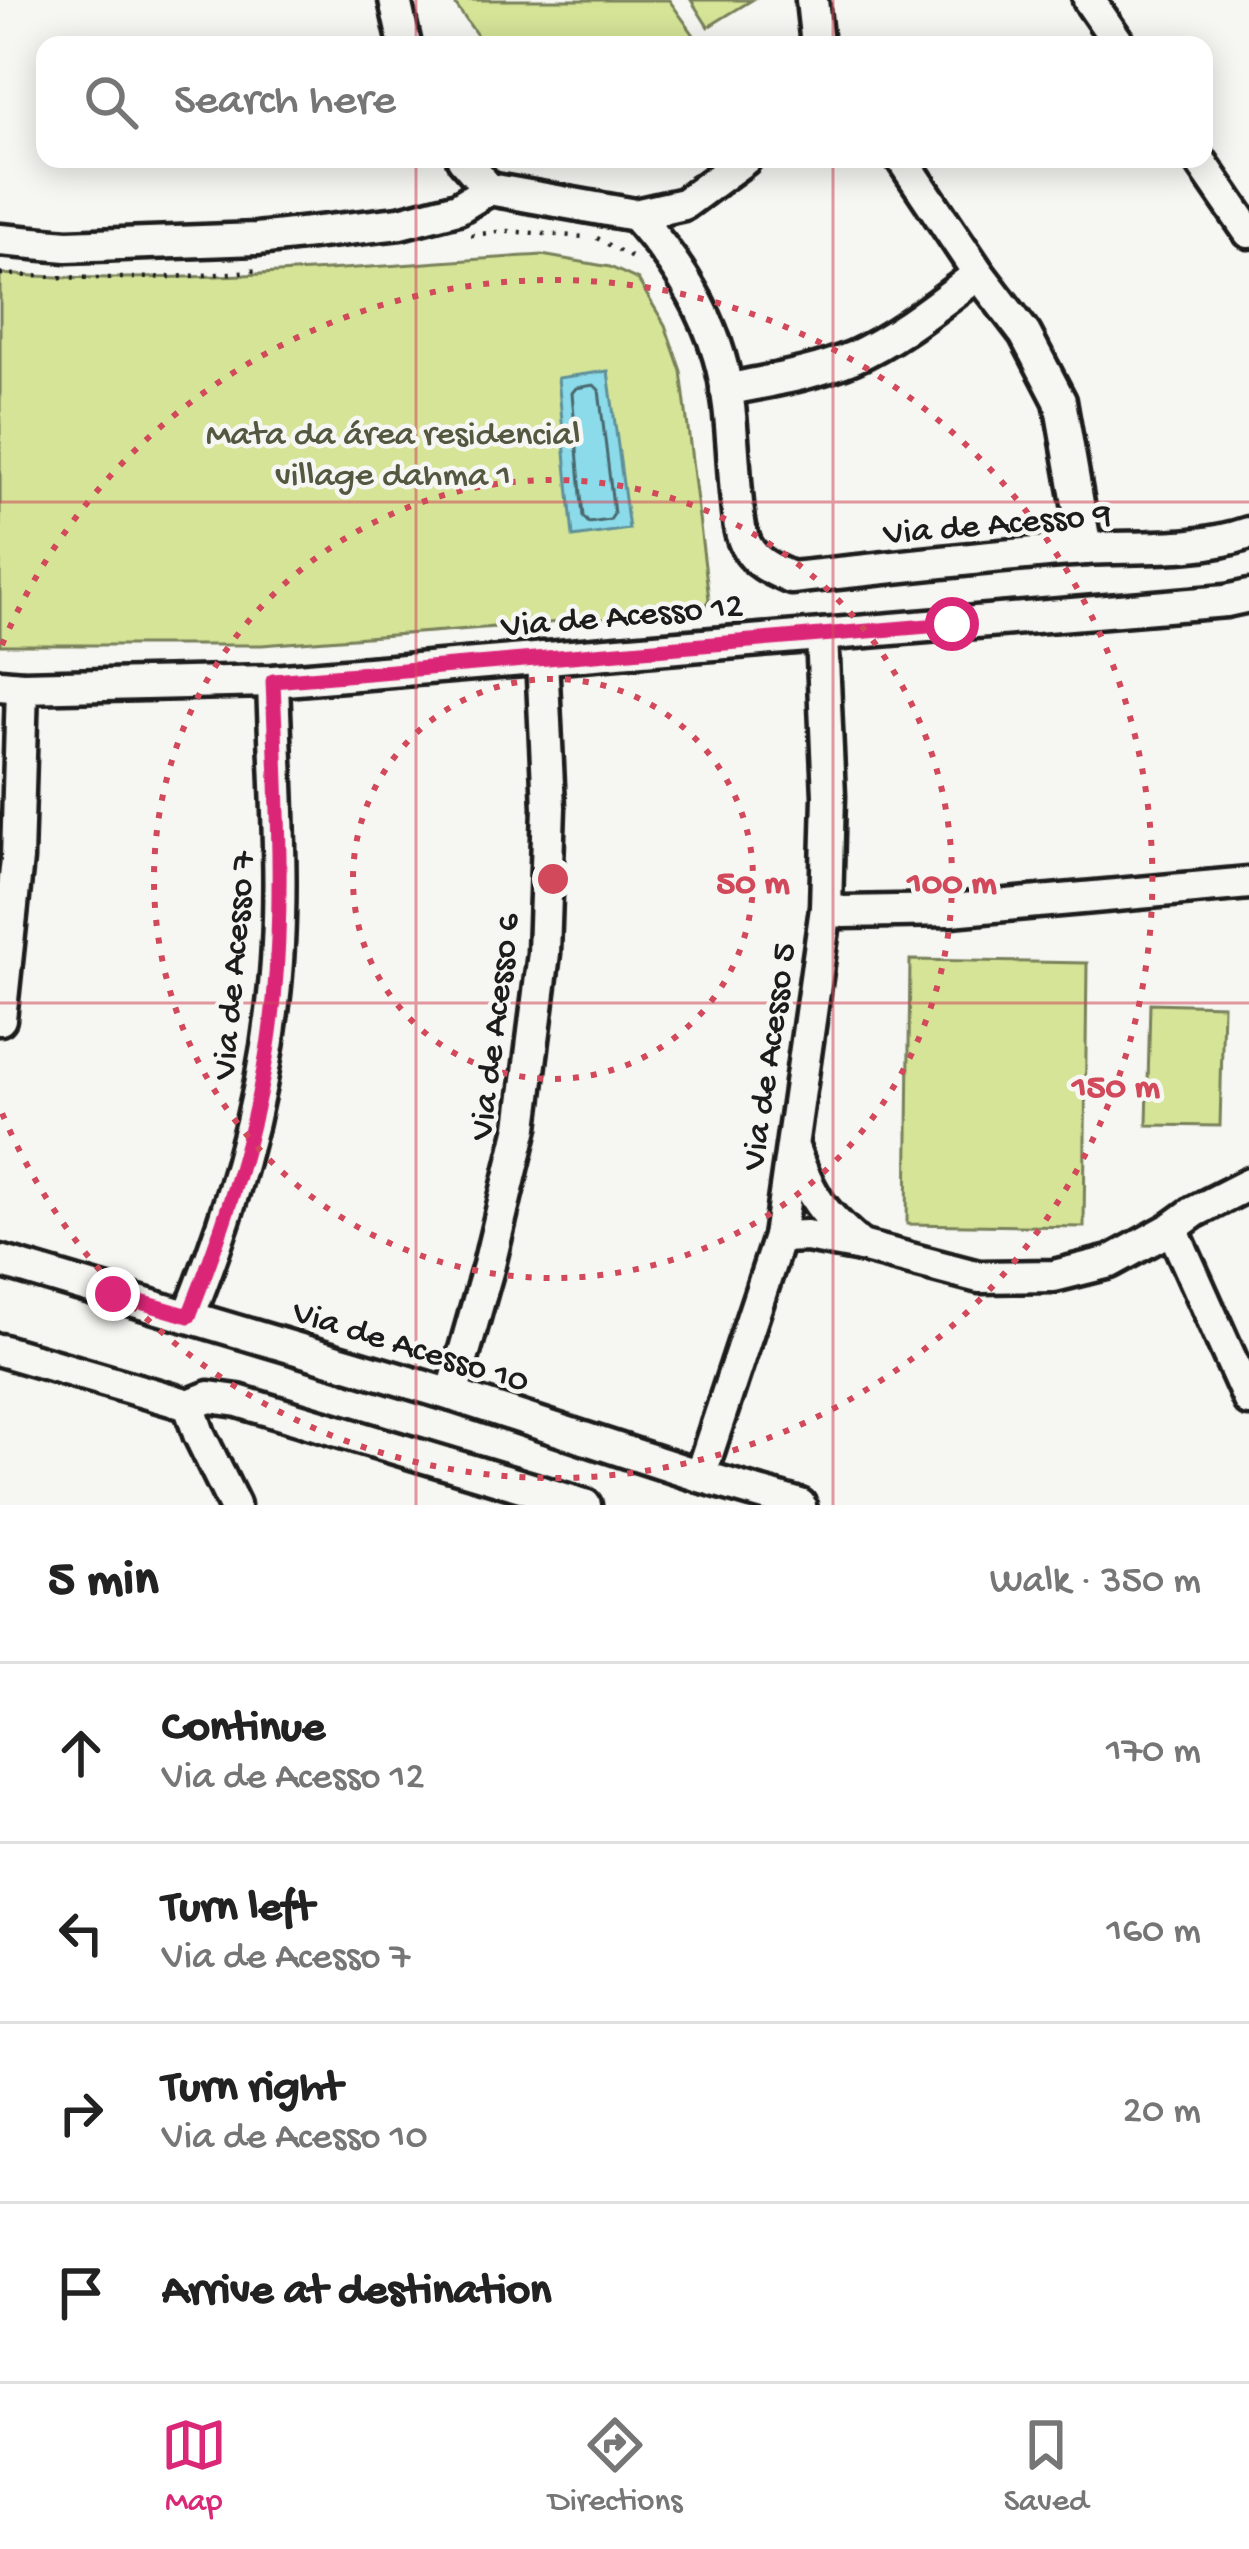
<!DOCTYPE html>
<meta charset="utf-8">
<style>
:root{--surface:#fff;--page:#f6f6f6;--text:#222;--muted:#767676;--line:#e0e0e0;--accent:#db2777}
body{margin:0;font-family:"Gochi Hand",sans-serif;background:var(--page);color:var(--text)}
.stop{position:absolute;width:36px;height:36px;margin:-27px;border:9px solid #db2777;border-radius:50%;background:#fff}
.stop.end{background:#db2777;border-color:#fff;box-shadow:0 3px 12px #0008}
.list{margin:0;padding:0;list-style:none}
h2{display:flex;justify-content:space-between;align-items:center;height:156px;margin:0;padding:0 48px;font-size:51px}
h2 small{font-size:39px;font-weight:400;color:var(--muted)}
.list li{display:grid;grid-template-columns:78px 1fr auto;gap:36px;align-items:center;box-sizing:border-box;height:180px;padding:0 48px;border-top:3px solid var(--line)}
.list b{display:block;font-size:45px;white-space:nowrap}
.list p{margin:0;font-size:39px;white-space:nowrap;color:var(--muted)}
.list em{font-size:39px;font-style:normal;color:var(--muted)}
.icon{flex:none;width:66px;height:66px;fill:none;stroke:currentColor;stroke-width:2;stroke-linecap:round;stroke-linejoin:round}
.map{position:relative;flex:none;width:1249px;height:1505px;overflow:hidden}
.search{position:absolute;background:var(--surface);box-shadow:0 6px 30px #0003;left:36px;right:36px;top:36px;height:132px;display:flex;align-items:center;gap:30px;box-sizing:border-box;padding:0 42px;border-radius:24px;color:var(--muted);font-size:45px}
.sheet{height:876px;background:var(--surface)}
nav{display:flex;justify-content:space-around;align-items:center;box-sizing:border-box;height:168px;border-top:3px solid var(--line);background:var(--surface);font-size:33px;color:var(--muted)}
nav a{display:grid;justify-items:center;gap:6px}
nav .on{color:var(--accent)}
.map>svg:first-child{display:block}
</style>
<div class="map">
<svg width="1249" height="1505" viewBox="0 0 1249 1505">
<rect width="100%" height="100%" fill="#f6f6f2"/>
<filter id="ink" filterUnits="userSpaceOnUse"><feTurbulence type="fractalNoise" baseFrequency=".00833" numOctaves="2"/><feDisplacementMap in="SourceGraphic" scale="24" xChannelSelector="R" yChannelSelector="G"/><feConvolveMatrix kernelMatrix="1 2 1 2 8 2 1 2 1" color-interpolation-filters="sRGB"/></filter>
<g filter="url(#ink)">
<g fill="#d5e497" stroke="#78805a" stroke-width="3">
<path d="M452,0H669L701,45H484Z"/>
<path d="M691,0H752L708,27Z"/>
<path d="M542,255L610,267L638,280L665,325L681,371L709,599L703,611L262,645H0V274C180,287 362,266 542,255Z"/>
<path d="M910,960L1087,963L1084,1227L907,1224Z"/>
<path d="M1150,1003L1223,1005L1220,1126L1147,1125Z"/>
</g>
<path fill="#8cdbea" stroke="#5f8f98" stroke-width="3" d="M608,371L629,529L573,537L558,378Z"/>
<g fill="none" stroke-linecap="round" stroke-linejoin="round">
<path stroke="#49686e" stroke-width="3" d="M594,385L599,390L614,514L610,520L589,523L583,517L572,393L576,388Z"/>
<defs>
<g id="minor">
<path d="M395,0L405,45"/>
<path d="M812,0L817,45"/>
<path d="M1089,0L1120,45"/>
<path d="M463,159L489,189"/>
<path d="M902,159L979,274L1025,334L1060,401L1086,549"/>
<path d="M1199,159L1249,232"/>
<path d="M489,189L635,215L684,204L745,159"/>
<path d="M635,215C671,255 704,304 719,356C732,399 732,448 736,493C738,510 738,532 747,547C757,564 773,570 791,578C889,568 987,556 1085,549C1138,546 1198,551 1249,533"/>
<path d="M0,240L67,246L257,239L400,223L458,208L489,189"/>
<path d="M726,390C768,381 814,374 854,357C899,337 939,303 979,274"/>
<path d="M0,685L22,687L273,681L1226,601L1249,596"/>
<path d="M826,908L843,912L951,910L1249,883"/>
<path d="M0,1019L17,859L22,687"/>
<path d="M794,1150C811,1199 823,1213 861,1246"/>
<path d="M1172,1228L1249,1400"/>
<path d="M779,1237L807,1236L861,1246L979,1277L1054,1276L1110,1262L1172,1228L1194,1212L1249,1184"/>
<path d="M0,1261L452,1395L700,1476L800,1505"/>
<path d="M189,1316C230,1213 260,1115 273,1004C286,897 276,789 273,681"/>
<path d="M0,1350L189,1405L209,1397L238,1401L585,1505"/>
<path d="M452,1395L489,1265L522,1127L544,953L549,807L542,658"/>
<path d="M189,1405L199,1434L234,1505"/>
<path d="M700,1476L779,1237L826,908L829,796L822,635"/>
</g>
</defs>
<use href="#minor" stroke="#1c1c1c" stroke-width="39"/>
<g stroke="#1c1c1c" stroke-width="4.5" stroke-dasharray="3 9" stroke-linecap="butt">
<path d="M471,235L507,231L585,237"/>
<path d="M597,238L634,259"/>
<path d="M0,274C85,280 173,280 259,270"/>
</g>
<use href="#minor" stroke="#f6f6f2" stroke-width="30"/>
</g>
</g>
<g fill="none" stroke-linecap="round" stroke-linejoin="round" filter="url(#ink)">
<path stroke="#db2777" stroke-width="15" d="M113,1294L189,1316C229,1214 263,1110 274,1000C284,893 277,787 273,681L952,624"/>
</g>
<path fill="none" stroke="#d1495b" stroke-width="3" stroke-opacity="0.55" d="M416,0V45M833,0V45M416,159V1505M833,159V1505M0,502H1249M0,1003H1249"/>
<g fill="none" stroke="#d1495b" stroke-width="6" stroke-dasharray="6 12">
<circle cx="553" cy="879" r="200"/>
<circle cx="553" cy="879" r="399"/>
<path d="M2 645A599 599 0 1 1 2 1113"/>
</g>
<g text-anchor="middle" stroke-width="9" stroke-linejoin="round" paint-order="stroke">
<g font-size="36" fill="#545841" stroke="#f6f6f2">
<text x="393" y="443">Mata da área residencial<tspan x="393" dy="41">village dahma 1</tspan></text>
</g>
<g font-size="36" fill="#1c1c1c" stroke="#f6f6f2">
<text transform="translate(997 520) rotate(-5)" y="13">Via de Acesso 9</text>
<text transform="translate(622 612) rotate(-5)" y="13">Via de Acesso 12</text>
<text transform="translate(230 965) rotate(-85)" y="13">Via de Acesso 7</text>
<text transform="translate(491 1026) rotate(-83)" y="13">Via de Acesso 6</text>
<text transform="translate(765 1056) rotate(-82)" y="13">Via de Acesso 5</text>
<text transform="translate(412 1343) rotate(17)" y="13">Via de Acesso 10</text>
</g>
</g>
<circle cx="553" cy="879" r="18" fill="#d1495b" stroke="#f6f6f2" stroke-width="6"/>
<g font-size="36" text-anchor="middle" font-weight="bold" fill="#d1495b" stroke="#f6f6f2" stroke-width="9" stroke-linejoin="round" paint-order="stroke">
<text x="753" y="892">50 m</text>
<text x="952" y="892">100 m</text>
<text x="1116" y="1096">150 m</text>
</g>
</svg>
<div class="stop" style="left:952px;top:624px"></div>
<div class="stop end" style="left:113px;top:1294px"></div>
<div class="search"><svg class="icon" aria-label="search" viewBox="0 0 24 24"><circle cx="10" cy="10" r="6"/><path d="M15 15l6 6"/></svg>Search here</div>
</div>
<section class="sheet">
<h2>5 min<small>Walk · 350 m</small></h2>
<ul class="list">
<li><svg class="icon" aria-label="ahead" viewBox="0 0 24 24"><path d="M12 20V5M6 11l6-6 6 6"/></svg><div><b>Continue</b><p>Via de Acesso 12</p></div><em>170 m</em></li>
<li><svg class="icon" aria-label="left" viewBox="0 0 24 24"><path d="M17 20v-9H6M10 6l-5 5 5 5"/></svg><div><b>Turn left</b><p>Via de Acesso 7</p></div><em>160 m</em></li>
<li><svg class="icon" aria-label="right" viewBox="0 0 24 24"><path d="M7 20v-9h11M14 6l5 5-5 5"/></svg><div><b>Turn right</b><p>Via de Acesso 10</p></div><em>20 m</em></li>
<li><svg class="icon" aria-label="arrive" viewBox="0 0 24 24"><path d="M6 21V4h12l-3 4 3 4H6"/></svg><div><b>Arrive at destination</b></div></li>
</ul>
</section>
<nav>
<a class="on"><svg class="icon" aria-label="map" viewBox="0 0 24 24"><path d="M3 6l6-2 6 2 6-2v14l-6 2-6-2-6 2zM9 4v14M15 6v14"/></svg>Map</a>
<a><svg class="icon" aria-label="directions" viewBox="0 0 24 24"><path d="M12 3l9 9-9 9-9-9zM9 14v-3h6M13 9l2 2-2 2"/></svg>Directions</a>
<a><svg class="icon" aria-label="saved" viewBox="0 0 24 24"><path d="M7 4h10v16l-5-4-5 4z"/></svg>Saved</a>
</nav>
